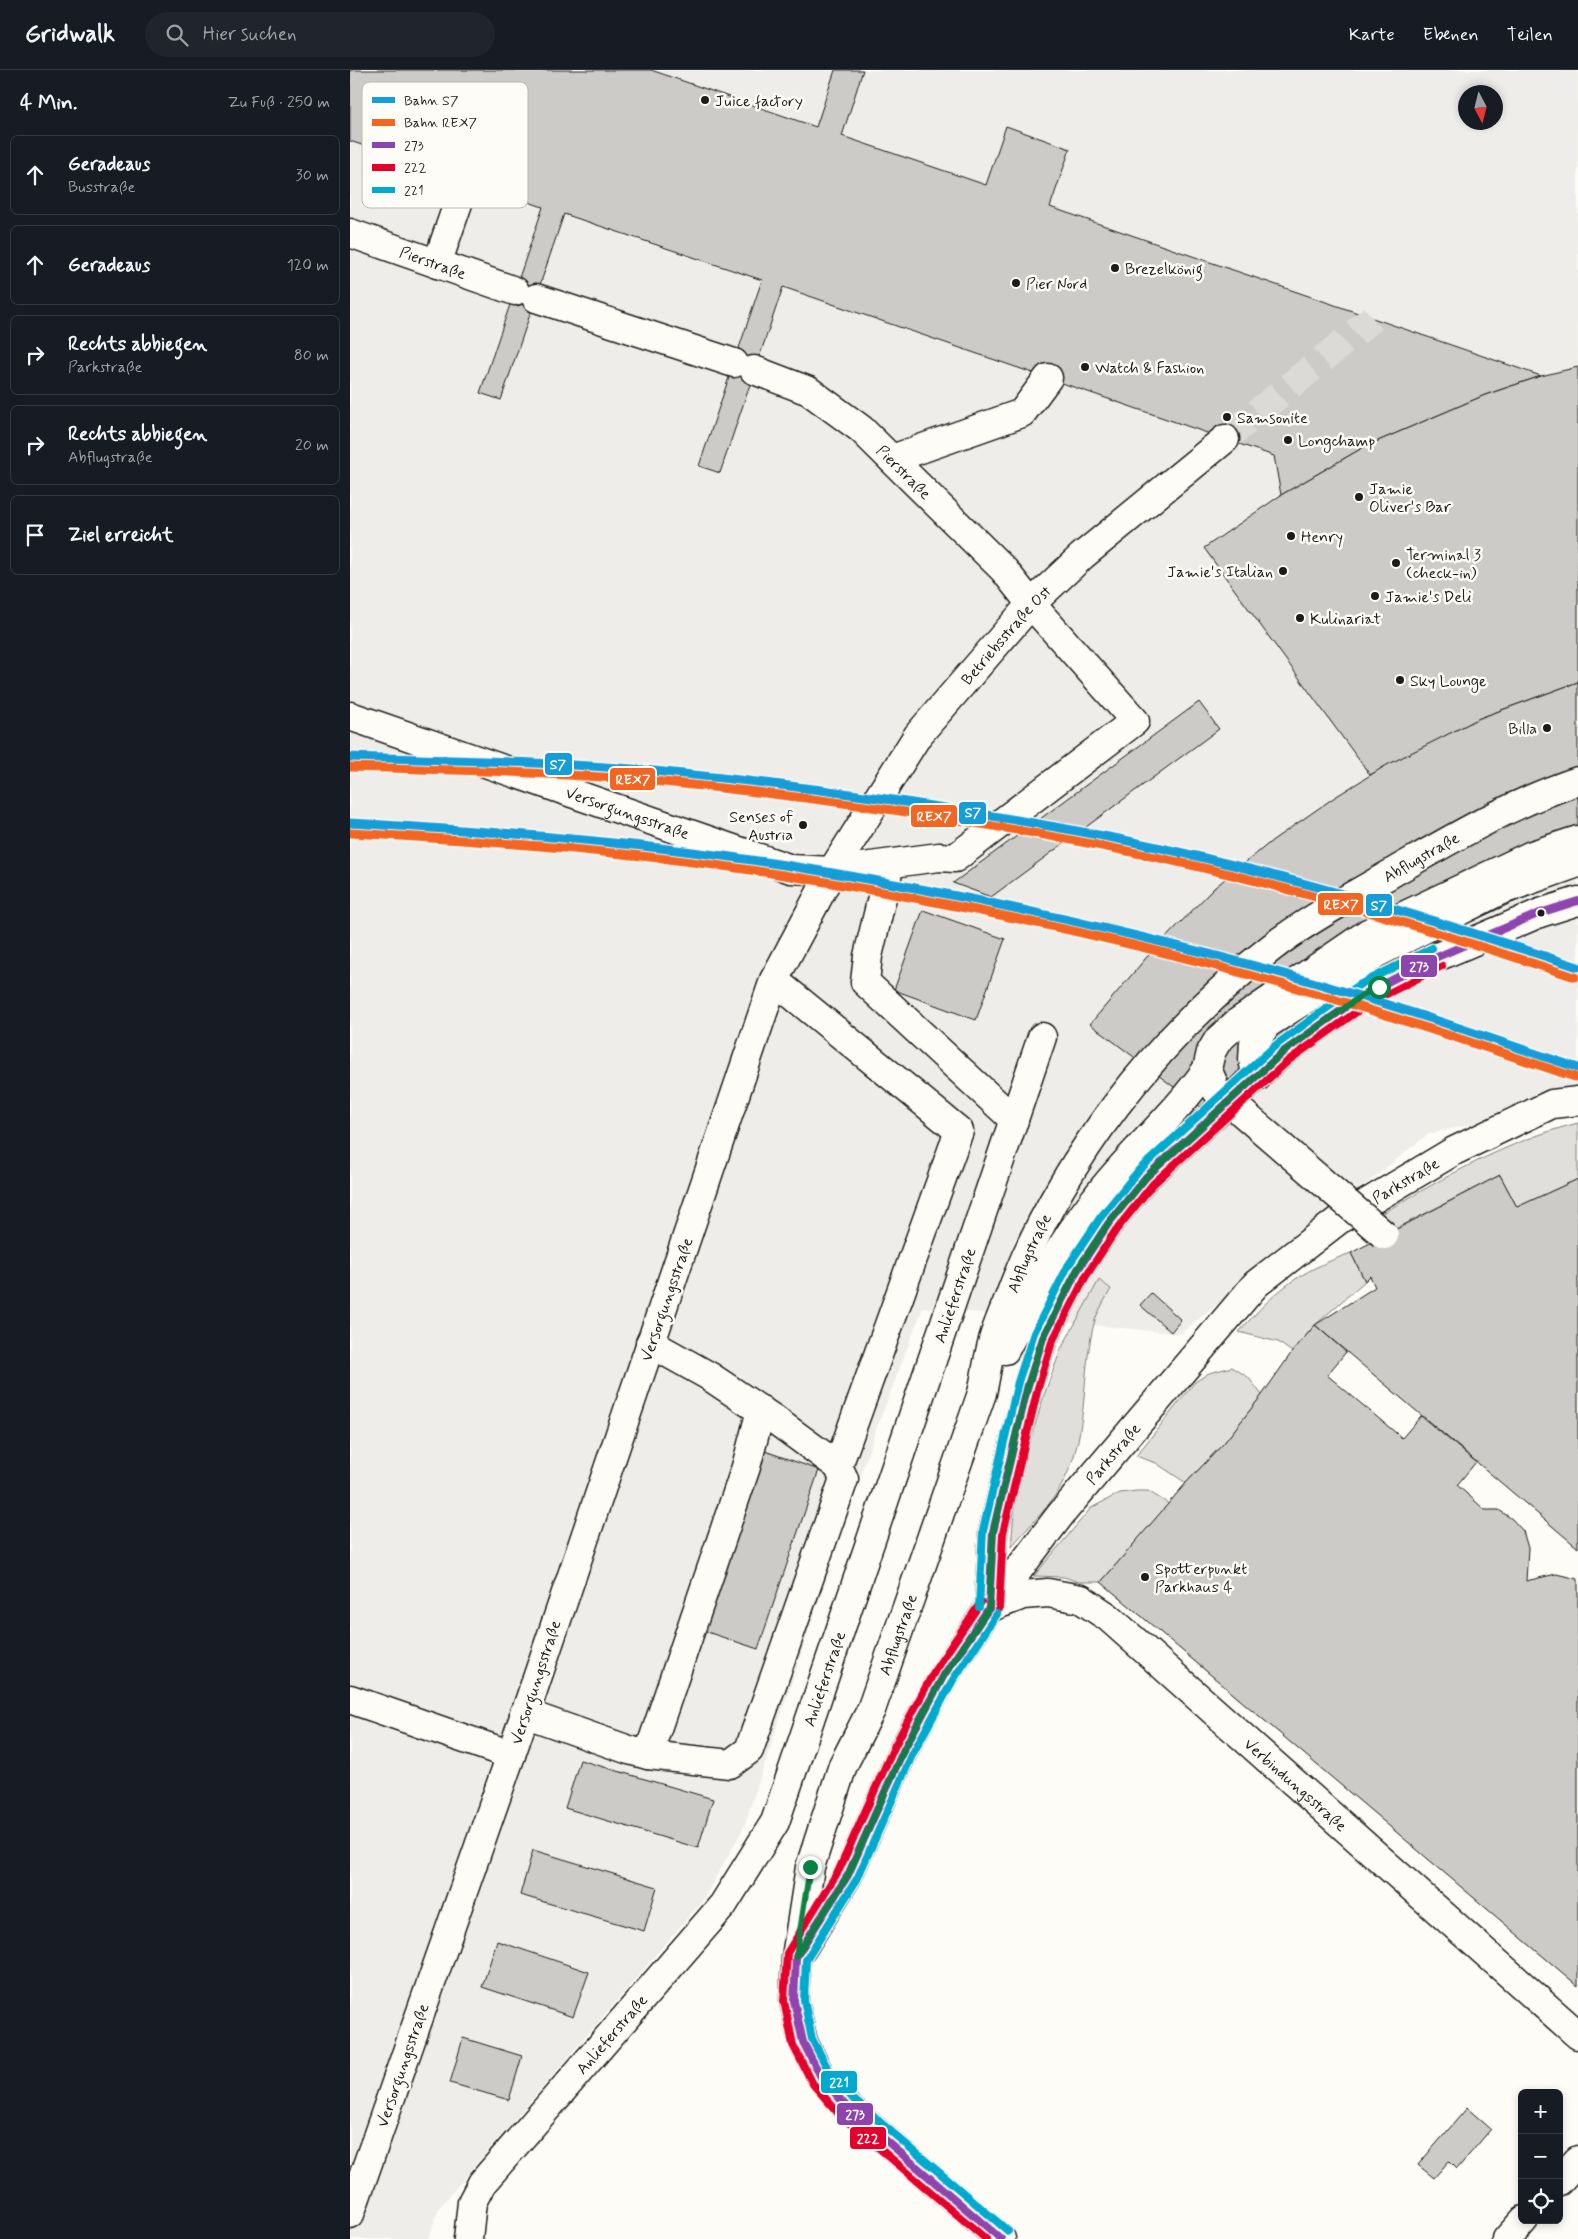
<!DOCTYPE html>
<html lang="de">
<meta charset="utf-8">
<style>
:root{--surface:#171b24;--page:#20242c;--text:#f1f3f6;--muted:#9ea1a6;--line:#363941}
body{margin:0;font-family:Mynerve,sans-serif;background:var(--page);color:var(--text)}
.controls{position:absolute;right:15px;bottom:15px;display:grid;overflow:hidden;border-radius:8px;box-shadow:0 2px 8px #0003}
.controls button{width:45px;height:45px;display:grid;place-items:center;padding:0;border:0;border-bottom:1px solid var(--line);background:var(--surface);color:var(--text);font:25px sans-serif}
.compass{position:absolute;left:1108px;top:15px;width:45px;height:45px;border-radius:50%;background:var(--surface);box-shadow:0 2px 8px #0003;rotate:173deg}
.stop{position:absolute;width:15px;height:15px;margin:-11px;border:4px solid #0b8043;border-radius:50%;background:#fff}
.stop.end{background:#0b8043;border-color:#fff;box-shadow:0 1px 5px #0008}
.list{margin:0;padding:0;list-style:none}
h2{display:flex;justify-content:space-between;align-items:center;height:65px;margin:0;padding:0 20px;font-size:21px}
h2 small{font-size:16px;font-weight:400;color:var(--muted)}
.list li{display:grid;grid-template-columns:32px 1fr auto;gap:15px;align-items:center;box-sizing:border-box;height:80px;margin:0 10px 10px;padding:0 10px;border:1px solid var(--line);border-radius:8px}
.list b{display:block;font-size:19px;white-space:nowrap}
.list p{margin:0;font-size:16px;white-space:nowrap;color:var(--muted)}
.list em{font-size:16px;font-style:normal;color:var(--muted)}
.icon{flex:none;width:28px;height:28px;fill:none;stroke:currentColor;stroke-width:2;stroke-linecap:round;stroke-linejoin:round}
.map{position:relative;flex:none;width:1228px;height:2169px;overflow:hidden}
header{display:flex;align-items:center;gap:30px;box-sizing:border-box;height:70px;padding:0 25px;background:var(--surface);border-bottom:1px solid var(--line)}
header strong{font-size:24px}
nav{display:flex;gap:28px;margin-inline-start:auto;font-size:18px}
.search{width:350px;height:45px;background:var(--page);display:flex;align-items:center;gap:12px;box-sizing:border-box;padding:0 18px;border-radius:28px;color:var(--muted);font-size:19px}
main{display:flex}
aside{flex:1;background:var(--surface)}
.map>svg:first-child{display:block}
</style>
<header>
<strong>Gridwalk</strong>
<div class="search"><svg class="icon" aria-label="search" viewBox="0 0 24 24"><circle cx="10" cy="10" r="6"/><path d="M15 15l6 6"/></svg>Hier suchen</div>
<nav><a>Karte</a><a>Ebenen</a><a>Teilen</a></nav>
</header>
<main>
<aside>
<h2>4 Min.<small>Zu Fuß · 250 m</small></h2>
<ul class="list">
<li><svg class="icon" aria-label="ahead" viewBox="0 0 24 24"><path d="M12 20V5M6 11l6-6 6 6"/></svg><div><b>Geradeaus</b><p>Busstraße</p></div><em>30 m</em></li>
<li><svg class="icon" aria-label="ahead" viewBox="0 0 24 24"><path d="M12 20V5M6 11l6-6 6 6"/></svg><div><b>Geradeaus</b></div><em>120 m</em></li>
<li><svg class="icon" aria-label="right" viewBox="0 0 24 24"><path d="M7 20v-9h11M14 6l5 5-5 5"/></svg><div><b>Rechts abbiegen</b><p>Parkstraße</p></div><em>80 m</em></li>
<li><svg class="icon" aria-label="right" viewBox="0 0 24 24"><path d="M7 20v-9h11M14 6l5 5-5 5"/></svg><div><b>Rechts abbiegen</b><p>Abflugstraße</p></div><em>20 m</em></li>
<li><svg class="icon" aria-label="arrive" viewBox="0 0 24 24"><path d="M6 21V4h12l-3 4 3 4H6"/></svg><div><b>Ziel erreicht</b></div></li>
</ul>
</aside>
<div class="map">
<svg width="1228" height="2169" viewBox="0 0 1228 2169">
<rect width="100%" height="100%" fill="#fdfcf7"/>
<filter id="ink" filterUnits="userSpaceOnUse"><feTurbulence type="fractalNoise" baseFrequency=".02" numOctaves="2"/><feDisplacementMap in="SourceGraphic" scale="10" xChannelSelector="R" yChannelSelector="G"/><feConvolveMatrix kernelMatrix="1 2 1 2 8 2 1 2 1" color-interpolation-filters="sRGB"/></filter>
<g filter="url(#ink)">
<path fill="#eeede9" fill-rule="evenodd" d="M0,0H1228V1030L1078,1064L830,1264L573,1237L524,1365L393,1759L353,1830L89,2138L78,2169H0ZM1116,22H1146V52H1116Z"/>
<g fill="#e0dfdb" stroke="#7e7e7c">
<path d="M1228,1053V1109L1167,1137L1150,1105L1047,1158L1031,1144C1095,1107 1157,1071 1228,1053Z"/>
<path d="M1001,1183L1015,1211L965,1255L942,1282L928,1272L889,1262C926,1220 947,1202 1001,1183Z"/>
<path d="M749,1210L761,1219C756,1228 749,1239 745,1250C730,1303 740,1360 714,1411C701,1436 679,1456 661,1477L666,1419L694,1325L711,1279Z"/>
<path d="M882,1297L898,1307L912,1325L874,1373L836,1413L806,1393L786,1386L845,1312L859,1303Z"/>
<path d="M787,1421H798L819,1434L751,1512H728L714,1507L684,1506L741,1438L770,1423Z"/>
</g>
<g fill="#cccbc8" stroke="#1c1c1c">
<path d="M0,0H301L466,57L485,0H513L492,66L636,115L656,56L720,79L700,137L1191,306L1135,325L1014,377L931,425L924,386L433,217L370,403L349,396L412,210L214,144L151,330L130,323L193,137L0,71Z"/>
<path d="M1228,297V612L1130,648L1020,705L854,478L931,425L1014,377L1135,325L1191,306Z"/>
<path d="M1228,612V807L1159,834L1067,877L1037,895L947,955L889,1000L852,1038L740,954L796,888L864,818L923,770L985,727L1035,696L1130,648Z"/>
<path d="M849,632L869,659L641,827L603,813Z"/>
<path d="M573,840L655,869L626,950L544,920Z"/>
<path d="M1150,1105L1167,1137L1228,1109V1478L965,1255L1025,1217L1020,1206L1015,1211L1001,1183Z"/>
<path d="M801,1223L831,1250L821,1262L790,1235Z"/>
<path d="M965,1255L996,1282L977,1305L1052,1368L1071,1346L1126,1392L1107,1415L1135,1440H1149L1162,1449L1173,1461L1178,1478L1176,1511L1206,1504L1228,1509V1916L751,1512L836,1413L874,1373L912,1325L942,1282Z"/>
<path d="M415,1381L469,1400L408,1579L354,1561Z"/>
<path d="M230,1690L363,1729L348,1778L215,1738Z"/>
<path d="M183,1780L307,1817L294,1861L170,1825Z"/>
<path d="M147,1871L239,1902L223,1947L132,1917Z"/>
<path d="M113,1968L172,1986L159,2030L100,2013Z"/>
<path d="M1117,2038L1141,2059L1107,2099L1099,2091L1084,2108L1068,2095Z"/>
</g>
<g fill="none" stroke-linecap="round" stroke-linejoin="round">
<path stroke="#dbdad6" stroke-width="28" stroke-dasharray="28 14" stroke-linecap="butt" d="M875,369L1023,248"/>
<defs>
<g id="minor">
<path id="s1" d="M0,163L165,221"/>
<path d="M87,194L116,110"/>
<path d="M186,228L384,293"/>
<path id="s2" d="M404,300L459,321L511,359L654,500L681,534L785,651L605,788L589,787L482,801"/>
<path d="M542,389L672,343L698,308"/>
<path id="s3" d="M0,646L441,799L482,801L424,910L161,1685L0,2144"/>
<path d="M540,794L518,886L515,912L664,1050"/>
<path id="s4" d="M482,801L568,665L681,534L732,486L875,369"/>
<path d="M424,910L609,1061L488,1396"/>
<path d="M907,1007L903,990L904,972L917,954L1027,883L1149,821L1228,793"/>
<path d="M867,1021L857,999L861,982L868,970L888,952L1018,863L1182,785L1228,770"/>
<path d="M655,1280C682,1228 709,1175 745,1129C779,1083 824,1047 857,999"/>
<path d="M639,1538L643,1462L678,1315L693,1268L727,1201L758,1154L796,1107L933,982L1014,924L1087,887L1190,843L1228,831"/>
<path id="s5" d="M639,1538L673,1525L698,1523L731,1529L758,1547L1228,1965"/>
<path d="M0,1629L161,1685"/>
<path d="M174,1643L279,1680L298,1685L380,1694L399,1680L494,1409L488,1396L425,1350L359,1306L300,1273"/>
<path d="M298,1685L396,1397L411,1340"/>
<path id="s6" d="M452,1879L498,1805L554,1679L594,1605L639,1538L711,1444L906,1214L990,1149L1104,1081L1202,1034L1228,1031"/>
<path d="M1209,2111L1228,2090"/>
<path id="s7" d="M118,2169L122,2132L132,2113L373,1835L425,1752L692,967"/>
<path id="s8" d="M651,2169L497,2037L471,2007L453,1972L444,1931L446,1887L460,1797L493,1695L521,1640L632,1323C636,1306 638,1287 643,1270C647,1256 653,1242 659,1228C709,1092 807,967 921,878C958,849 1007,824 1047,800C1105,767 1164,732 1228,711"/>
<path d="M1157,2169L1174,2150"/>
</g>
</defs>
<use href="#minor" stroke="#1c1c1c" stroke-width="31"/>
<use href="#minor" stroke="#fdfcf7" stroke-width="28"/>
<defs>
<path id="minor-bridge" d="M867,1021L1034,1165"/>
</defs>
<use href="#minor-bridge" stroke="#1c1c1c" stroke-width="31" stroke-linecap="butt"/>
<use href="#minor-bridge" stroke="#fdfcf7" stroke-width="28"/>
<defs>
<g id="bus-1">
<path d="M639,1538L643,1462L678,1315L693,1268L727,1201L758,1154L796,1107L933,982L1014,924L1087,887L1190,843L1228,831"/>
<path d="M639,1538L594,1605L554,1679L498,1805L446,1887L444,1931L453,1972L471,2007L497,2037L651,2169"/>
</g>
<g id="bus-2">
<path d="M631,1532L585,1600L545,1675L489,1800L437,1883L434,1931L443,1975L463,2014L490,2045L636,2169"/>
<path d="M649,1539L653,1463L688,1318L702,1272L736,1206L766,1160L803,1114L939,990L1019,933L1092,896"/>
</g>
<g id="bus-3">
<path d="M629,1537L633,1461L668,1312L684,1263L718,1196L750,1148L789,1100L926,975L1009,915L1082,878"/>
<path d="M647,1544L603,1610L563,1683L507,1809L456,1890L454,1930L462,1969L479,2001L504,2030L658,2161"/>
</g>
</defs>
<use href="#bus-1" stroke="#fdfcf7" stroke-width="11"/>
<use href="#bus-2" stroke="#fdfcf7" stroke-width="11"/>
<use href="#bus-3" stroke="#fdfcf7" stroke-width="11"/>
<use href="#bus-1" stroke="#8e44ad" stroke-width="8"/>
<use href="#bus-2" stroke="#e4002b" stroke-width="8"/>
<use href="#bus-3" stroke="#00a9ce" stroke-width="8"/>
<defs>
<g id="rail-1">
<path d="M0,687C105,690 210,692 314,702C469,717 622,740 774,770C928,802 1079,848 1228,897"/>
<path d="M0,753C158,762 315,774 471,801C625,827 777,861 927,902C1029,930 1128,964 1228,998"/>
</g>
<g id="rail-2">
<path d="M0,697C104,700 209,702 313,712C467,727 620,749 772,780C926,811 1076,858 1225,907"/>
<path d="M0,763C157,772 314,784 470,811C623,837 775,870 925,912C1026,940 1125,974 1225,1007"/>
</g>
</defs>
<use href="#rail-1" stroke="#fdfcf7" stroke-width="12"/>
<use href="#rail-2" stroke="#fdfcf7" stroke-width="12"/>
<use href="#rail-1" stroke="#159dd9" stroke-width="9"/>
<use href="#rail-2" stroke="#f26522" stroke-width="9"/>
</g>
</g>
<g fill="none" stroke-linecap="round" stroke-linejoin="round" filter="url(#ink)">
<path stroke="#0b8043" stroke-width="6" d="M460,1797L446,1887L498,1805L554,1679L594,1605L639,1538L643,1462L678,1315L693,1268L727,1200L758,1154L796,1107L933,982L1014,924L1029,917"/>
</g>
<g fill="#1c1c1c" stroke="#fdfcf7" stroke-width="2">
<circle cx="355" cy="30" r="5"/>
<circle cx="765" cy="198" r="5"/>
<circle cx="666" cy="213" r="5"/>
<circle cx="735" cy="297" r="5"/>
<circle cx="877" cy="347" r="5"/>
<circle cx="938" cy="370" r="5"/>
<circle cx="1009" cy="427" r="5"/>
<circle cx="941" cy="466" r="5"/>
<circle cx="1046" cy="493" r="5"/>
<circle cx="933" cy="501" r="5"/>
<circle cx="1025" cy="526" r="5"/>
<circle cx="950" cy="548" r="5"/>
<circle cx="1050" cy="610" r="5"/>
<circle cx="1197" cy="658" r="5"/>
<circle cx="453" cy="755" r="5"/>
<circle cx="1191" cy="843" r="4.5"/>
<circle cx="795" cy="1507" r="5"/>
</g>
<g text-anchor="middle" stroke-width="5" stroke-linejoin="round" paint-order="stroke">
<g font-size="16" fill="#1c1c1c" stroke="#fdfcf7" text-anchor="start">
<text x="365" y="36">Juice factory</text>
<text x="775" y="204">Brezelkönig</text>
<text x="676" y="219">Pier Nord</text>
<text x="745" y="303">Watch &amp; Fashion</text>
<text x="887" y="353">Samsonite</text>
<text x="948" y="376">Longchamp</text>
<text x="1019" y="424">Jamie<tspan x="1019" dy="18">Oliver's Bar</tspan></text>
<text x="951" y="472">Henry</text>
<text x="1056" y="490">Terminal 3<tspan x="1056" dy="18">(check-in)</tspan></text>
<text x="923" y="507" text-anchor="end">Jamie's Italian</text>
<text x="1035" y="532">Jamie's Deli</text>
<text x="960" y="554">Kulinariat</text>
<text x="1060" y="616">Sky Lounge</text>
<text x="1187" y="664" text-anchor="end">Billa</text>
<text x="443" y="752" text-anchor="end">Senses of<tspan x="443" dy="18">Austria</tspan></text>
<text x="805" y="1504">Spotterpunkt<tspan x="805" dy="18">Parkhaus 4</tspan></text>
</g>
<g font-size="16" fill="#1c1c1c" stroke="#fdfcf7">
<text dy="6" stroke="none"><textPath href="#s1" startOffset="88">Pierstraße</textPath></text>
<text dy="6" stroke="none"><textPath href="#s2" startOffset="184">Pierstraße</textPath></text>
<text dy="6" stroke="none"><textPath href="#s4" startOffset="294">Betriebsstraße Ost</textPath></text>
<text dy="6" stroke="none"><textPath href="#s3" startOffset="294">Versorgungsstraße</textPath></text>
<text dy="6" stroke="none"><textPath href="#s8" startOffset="1681">Abflugstraße</textPath></text>
<text dy="6" stroke="none"><textPath href="#s6" startOffset="992">Parkstraße</textPath></text>
<text dy="6" stroke="none"><textPath href="#s8" startOffset="1112">Abflugstraße</textPath></text>
<text dy="6" stroke="none"><textPath href="#s7" startOffset="1081">Anlieferstraße</textPath></text>
<text transform="translate(316 1229) rotate(-71)" y="6">Versorgungsstraße</text>
<text dy="6" stroke="none"><textPath href="#s6" startOffset="588">Parkstraße</textPath></text>
<text dy="6" stroke="none"><textPath href="#s8" startOffset="708">Abflugstraße</textPath></text>
<text dy="6" stroke="none"><textPath href="#s7" startOffset="676">Anlieferstraße</textPath></text>
<text transform="translate(185 1612) rotate(-72)" y="6">Versorgungsstraße</text>
<text dy="6" stroke="none"><textPath href="#s5" startOffset="379">Verbindungsstraße</textPath></text>
<text dy="6" stroke="none"><textPath href="#s7" startOffset="256">Anlieferstraße</textPath></text>
<text transform="translate(52 1995) rotate(-71)" y="6">Versorgungsstraße</text>
</g>
</g>
<rect x="12" y="12" width="166" height="126" rx="8" fill="#fdfcf7" stroke="#bab9b5" stroke-width="1"/>
<rect x="22" y="27" width="23" height="6" fill="#159dd9"/>
<rect x="22" y="49" width="23" height="7" fill="#f26522"/>
<rect x="22" y="72" width="23" height="6" fill="#8e44ad"/>
<rect x="22" y="94" width="23" height="7" fill="#e4002b"/>
<rect x="22" y="117" width="23" height="6" fill="#00a9ce"/>
<g font-size="14" fill="#1c1c1c">
<text x="54" y="35">Bahn S7</text>
<text x="54" y="57">Bahn REX7</text>
<text x="54" y="80">273</text>
<text x="54" y="102">222</text>
<text x="54" y="125">221</text>
</g>
<g stroke="#fdfcf7" stroke-width="2">
<rect x="194" y="682" width="29" height="24" rx="5" fill="#159dd9"/>
<rect x="259" y="697" width="47" height="24" rx="5" fill="#f26522"/>
<rect x="608" y="731" width="29" height="24" rx="5" fill="#159dd9"/>
<rect x="560" y="734" width="48" height="24" rx="5" fill="#f26522"/>
<rect x="967" y="822" width="47" height="24" rx="5" fill="#f26522"/>
<rect x="1015" y="823" width="28" height="24" rx="5" fill="#159dd9"/>
<rect x="1050" y="884" width="38" height="24" rx="5" fill="#8e44ad"/>
<rect x="470" y="2000" width="38" height="24" rx="5" fill="#00a9ce"/>
<rect x="486" y="2032" width="38" height="24" rx="5" fill="#8e44ad"/>
<rect x="499" y="2056" width="38" height="24" rx="5" fill="#e4002b"/>
</g>
<g font-size="14" text-anchor="middle" font-weight="bold" fill="#fff">
<text x="208" y="699">S7</text>
<text x="283" y="714">REX7</text>
<text x="623" y="747">S7</text>
<text x="584" y="751">REX7</text>
<text x="991" y="839">REX7</text>
<text x="1029" y="840">S7</text>
<text x="1069" y="901">273</text>
<text x="489" y="2017">221</text>
<text x="505" y="2049">273</text>
<text x="518" y="2073">222</text>
</g>
</svg>
<div class="controls">
<button>+</button>
<button>−</button>
<button><svg class="icon" aria-label="locate" viewBox="0 0 24 24"><circle cx="12" cy="12" r="6"/><path d="M12 2v4M12 18v4M2 12h4M18 12h4"/></svg></button>
</div>
<svg class="compass" viewBox="-18 -18 36 36"><path d="M0-13l5 13h-10z" fill="#e53935"/><path d="M0 13l5-13h-10z" fill="#9ea1a6"/></svg>
<div class="stop" style="left:1029px;top:917px"></div>
<div class="stop end" style="left:460px;top:1797px"></div>
</div>
</main>
